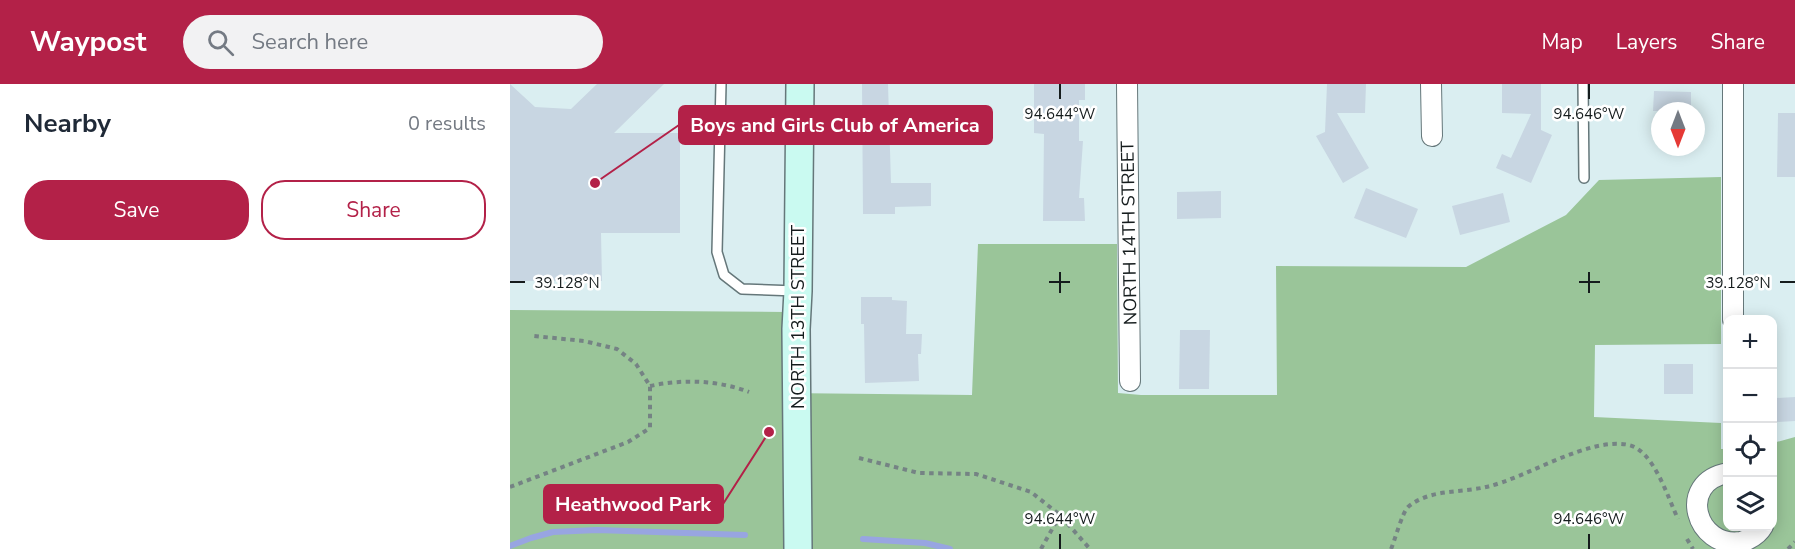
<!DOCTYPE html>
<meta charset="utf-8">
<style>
:root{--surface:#fff;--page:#f2f2f3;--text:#1f2937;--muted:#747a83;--line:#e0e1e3;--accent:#b32148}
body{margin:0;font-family:"Nunito Sans",sans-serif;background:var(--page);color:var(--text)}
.controls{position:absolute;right:18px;bottom:18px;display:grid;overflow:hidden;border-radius:12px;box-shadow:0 3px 15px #0003}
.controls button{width:54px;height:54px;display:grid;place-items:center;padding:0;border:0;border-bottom:2px solid var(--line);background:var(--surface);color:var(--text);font:30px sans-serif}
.compass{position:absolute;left:1141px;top:18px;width:54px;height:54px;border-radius:50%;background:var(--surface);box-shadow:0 3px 15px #0003;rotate:180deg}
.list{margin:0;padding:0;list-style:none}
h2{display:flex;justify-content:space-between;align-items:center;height:78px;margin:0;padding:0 24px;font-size:26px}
h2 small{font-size:20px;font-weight:400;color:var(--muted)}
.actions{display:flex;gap:12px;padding:18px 24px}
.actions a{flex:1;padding:14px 0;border:2px solid var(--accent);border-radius:24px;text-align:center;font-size:21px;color:var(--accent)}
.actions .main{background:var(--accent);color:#fff}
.icon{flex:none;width:33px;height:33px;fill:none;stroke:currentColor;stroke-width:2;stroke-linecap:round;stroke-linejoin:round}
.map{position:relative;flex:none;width:1285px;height:465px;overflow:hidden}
header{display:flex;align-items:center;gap:36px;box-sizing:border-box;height:84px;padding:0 30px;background:var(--accent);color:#fff}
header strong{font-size:28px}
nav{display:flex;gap:33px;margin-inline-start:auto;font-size:21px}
.search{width:420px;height:54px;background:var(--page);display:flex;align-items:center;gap:15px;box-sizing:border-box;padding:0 21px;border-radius:33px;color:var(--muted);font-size:22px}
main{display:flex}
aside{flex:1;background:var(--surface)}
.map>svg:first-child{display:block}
</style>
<header>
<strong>Waypost</strong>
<div class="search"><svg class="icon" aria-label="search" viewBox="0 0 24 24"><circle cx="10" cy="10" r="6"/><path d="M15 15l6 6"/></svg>Search here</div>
<nav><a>Map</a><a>Layers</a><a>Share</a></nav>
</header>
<main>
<aside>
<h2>Nearby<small>0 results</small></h2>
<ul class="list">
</ul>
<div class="actions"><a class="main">Save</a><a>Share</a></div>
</aside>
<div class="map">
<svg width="1285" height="465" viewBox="0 0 1285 465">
<rect width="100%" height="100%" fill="#daeef1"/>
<path fill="#9ac599" d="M1211,93V260L1085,261L1084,333L1211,339V365H1217L1218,442H1262L1263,359L1285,353V465H0V226L275,228L274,309L462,311L468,160H607L608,309L631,311H767L766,182L956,183L1056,131L1089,96Z"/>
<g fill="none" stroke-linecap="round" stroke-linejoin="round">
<g stroke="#98a5e1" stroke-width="6">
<path d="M353,455L415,459L440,465"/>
<path d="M0,462L21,454L43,448L87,446L235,451"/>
</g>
</g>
<g fill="#c8d6e2">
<path d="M0,0L25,23L61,25L87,0H154L104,49H170V149H91L92,197H0Z"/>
<path d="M352,0H378L381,99H421V122L385,123V130H353Z"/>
<path d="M524,0H575V16H569V57H573L569,114H574L575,137H533L534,50L524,49Z"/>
<path d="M817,0H856L855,29H827L859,84L833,99L806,52L815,48Z"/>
<path d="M992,0H1031V46L1042,51L1021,99L986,84L992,70L1001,74L1021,30L992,29Z"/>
<path d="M1144,7L1181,8V27H1143Z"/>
<path d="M1268,29H1285V93H1267Z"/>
<path d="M856,104L908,125L896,154L844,134Z"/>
<path d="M711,107V134L667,135V108Z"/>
<path d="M993,109L1000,138L950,151L942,122Z"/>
<path d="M351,213H382V216L397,217L396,250H412L411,270H408L409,297L355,299L354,240H351Z"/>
<path d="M670,246H700L699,305H669Z"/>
<rect x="1154" y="280" width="29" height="30"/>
<path d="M1285,313V337L1267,338L1266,314Z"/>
</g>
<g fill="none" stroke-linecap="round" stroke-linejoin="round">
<defs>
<g id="lane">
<path d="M211,0L207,168L214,191L232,205L286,207"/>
<path d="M1073,0L1074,94"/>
</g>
<g id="street">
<path d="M617,0L620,297"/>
<path d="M921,0L922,52"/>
<path d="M1223,236V0"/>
<path d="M1218,389C1166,398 1186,465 1231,458C1241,455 1248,451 1253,442"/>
</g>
<path id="secondary" d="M288,465L286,245L288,207L290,0"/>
</defs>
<use href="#lane" stroke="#65777a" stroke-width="12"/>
<use href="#street" stroke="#65777a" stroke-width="22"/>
<use href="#secondary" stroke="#65777a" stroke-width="30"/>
<g stroke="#758384" stroke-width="4" stroke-dasharray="4.5 4.5" stroke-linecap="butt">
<path d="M140,302C172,295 208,296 239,308"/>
<path d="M349,374L409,389L466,390L521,408L550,431L580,465"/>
<path d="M0,403L118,358L140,344V302L126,280L107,265L74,257L24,252"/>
<path d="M1177,455L1183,465"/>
<path d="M531,465L550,431"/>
<path d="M881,465C885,456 892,429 898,423C919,405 950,409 976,403C1017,394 1079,352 1119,361C1144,367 1158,414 1168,435"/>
<path d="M1278,465L1285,458"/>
</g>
<use href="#lane" stroke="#fff" stroke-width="9"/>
<use href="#street" stroke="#fff" stroke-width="20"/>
<use href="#secondary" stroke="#cafaf1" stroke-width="27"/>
</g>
<path fill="none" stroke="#151c1d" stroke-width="2" d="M550,0V15M1079,0V15M550,188V209M1079,188V209M0,198H15M539,198H560M1069,198H1090M1270,198H1285M550,450V465M1079,450V465"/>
<g text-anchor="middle" stroke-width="5" stroke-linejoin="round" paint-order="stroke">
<g font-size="18" fill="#151c1d" stroke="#fff">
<text transform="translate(619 149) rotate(-91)" y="6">NORTH 14TH STREET</text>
<text transform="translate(288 233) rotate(-90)" y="6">NORTH 13TH STREET</text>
</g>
</g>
<g font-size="15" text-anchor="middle" fill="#151c1d" stroke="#fff" stroke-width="5" stroke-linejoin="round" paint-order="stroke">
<text x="550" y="35">94.644°W</text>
<text x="1079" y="35">94.646°W</text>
<text x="1228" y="204">39.128°N</text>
<text x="57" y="204">39.128°N</text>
<text x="550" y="440">94.644°W</text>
<text x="1079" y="440">94.646°W</text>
</g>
<path fill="none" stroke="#b32148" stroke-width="2" d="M85 99L169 41M259 348L213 420"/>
<g fill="#b32148" stroke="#fff" stroke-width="2">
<circle cx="85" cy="99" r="6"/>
<circle cx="259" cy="348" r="6"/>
</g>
<g fill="#b32148" stroke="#b32148" stroke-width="2">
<rect x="169" y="22" width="313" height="38" rx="6"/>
<rect x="34" y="401" width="179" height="38" rx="6"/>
</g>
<g font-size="20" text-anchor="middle" font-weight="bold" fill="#fff">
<text x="325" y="48">Boys and Girls Club of America</text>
<text x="123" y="427">Heathwood Park</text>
</g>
</svg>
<div class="controls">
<button>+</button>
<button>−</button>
<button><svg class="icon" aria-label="locate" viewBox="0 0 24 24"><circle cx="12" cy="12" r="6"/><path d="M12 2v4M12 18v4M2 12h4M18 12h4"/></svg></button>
<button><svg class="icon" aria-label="layers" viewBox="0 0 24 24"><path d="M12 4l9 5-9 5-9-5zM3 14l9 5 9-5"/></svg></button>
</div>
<svg class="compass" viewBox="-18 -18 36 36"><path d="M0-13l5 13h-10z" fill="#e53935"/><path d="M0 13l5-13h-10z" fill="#747a83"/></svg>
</div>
</main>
